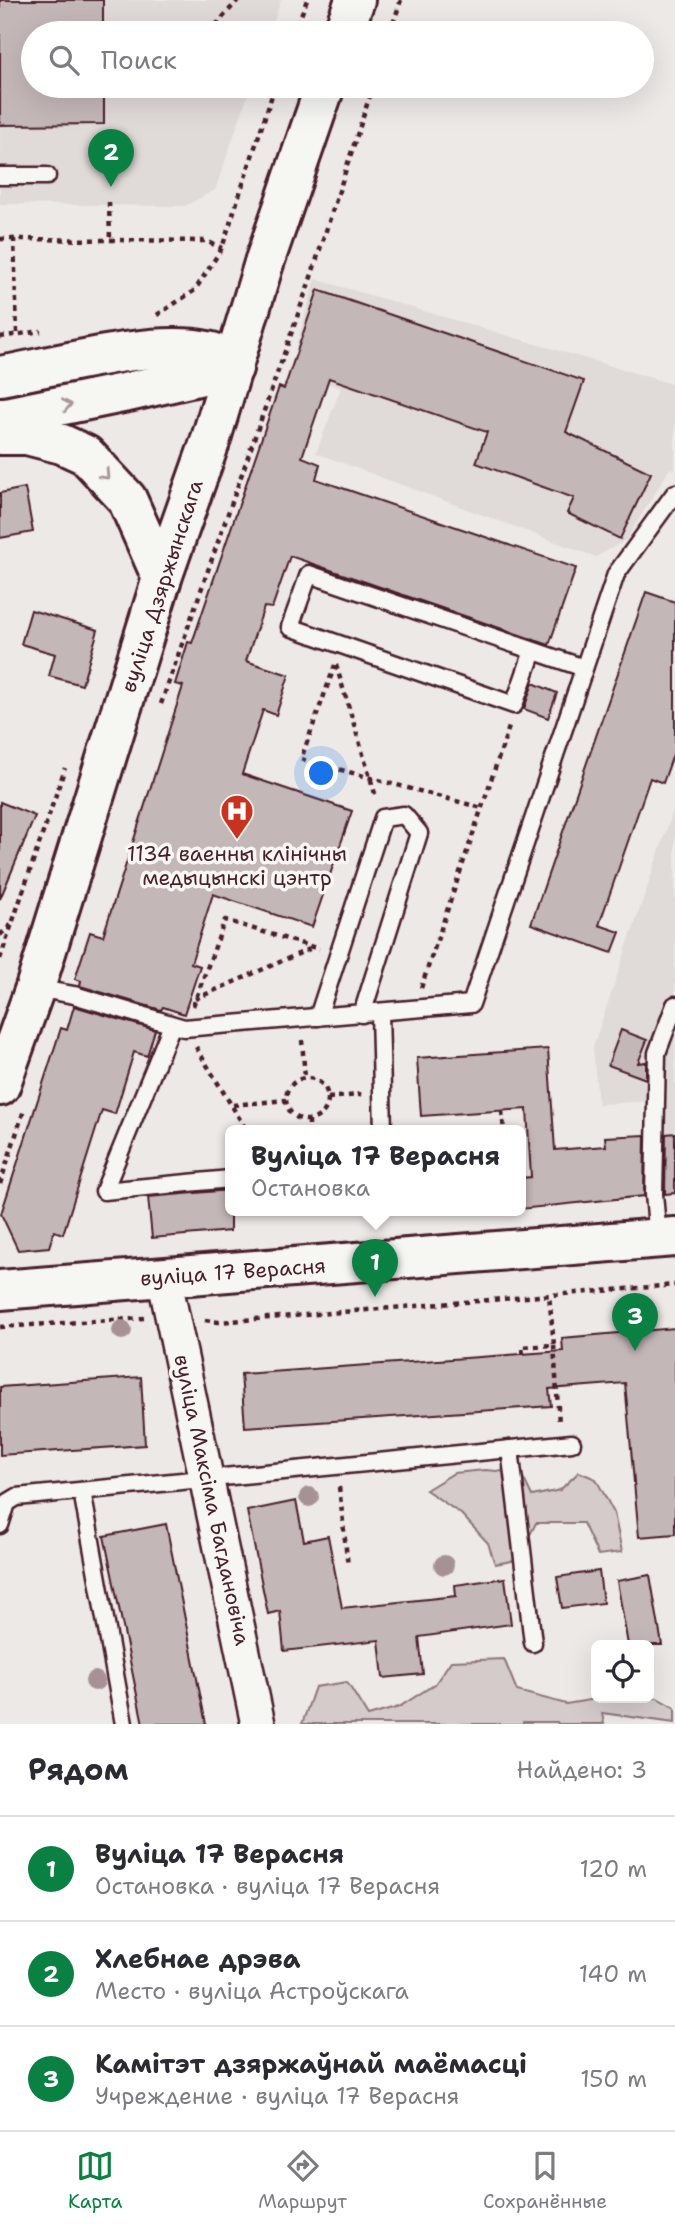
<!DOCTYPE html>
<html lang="ru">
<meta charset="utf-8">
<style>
:root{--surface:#fff;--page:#f7f7f7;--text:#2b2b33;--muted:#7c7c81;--line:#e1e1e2;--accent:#0b8043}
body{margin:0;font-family:"Shantell Sans",sans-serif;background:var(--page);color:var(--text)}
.controls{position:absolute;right:21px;bottom:21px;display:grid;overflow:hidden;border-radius:10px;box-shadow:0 7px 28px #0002}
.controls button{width:63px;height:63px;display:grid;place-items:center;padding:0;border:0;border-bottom:2px solid var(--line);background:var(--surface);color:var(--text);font:35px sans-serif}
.you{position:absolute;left:322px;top:774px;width:24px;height:24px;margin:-18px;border:5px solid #fff;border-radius:50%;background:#1a73e8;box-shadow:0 0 0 10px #1a73e833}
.badge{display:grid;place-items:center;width:46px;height:46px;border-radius:50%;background:var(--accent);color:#fff;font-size:23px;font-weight:700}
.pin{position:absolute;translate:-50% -58px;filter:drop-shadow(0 2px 4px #0008)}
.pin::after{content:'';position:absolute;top:37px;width:24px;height:21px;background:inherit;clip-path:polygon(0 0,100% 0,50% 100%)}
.popup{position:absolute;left:225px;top:1125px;width:301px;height:91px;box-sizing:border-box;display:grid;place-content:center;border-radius:10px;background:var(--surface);filter:drop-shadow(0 2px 5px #0005);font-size:23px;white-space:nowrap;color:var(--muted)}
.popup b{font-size:26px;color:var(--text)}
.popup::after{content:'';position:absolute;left:50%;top:100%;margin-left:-14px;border:14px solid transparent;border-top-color:var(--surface)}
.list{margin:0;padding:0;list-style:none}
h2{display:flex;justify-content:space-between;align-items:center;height:91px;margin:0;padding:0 28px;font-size:30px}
h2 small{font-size:23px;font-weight:400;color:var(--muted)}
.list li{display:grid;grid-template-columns:46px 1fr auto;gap:21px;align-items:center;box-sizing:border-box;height:105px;padding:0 28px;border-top:2px solid var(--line)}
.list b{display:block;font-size:26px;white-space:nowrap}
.list p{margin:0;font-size:23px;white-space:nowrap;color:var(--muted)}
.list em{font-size:23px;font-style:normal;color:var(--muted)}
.icon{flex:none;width:38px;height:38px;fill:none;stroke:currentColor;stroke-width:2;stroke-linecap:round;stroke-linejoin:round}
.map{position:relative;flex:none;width:675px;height:1724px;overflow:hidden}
.search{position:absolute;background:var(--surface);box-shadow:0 7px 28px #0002;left:21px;right:21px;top:21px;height:77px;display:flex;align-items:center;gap:18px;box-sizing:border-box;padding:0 24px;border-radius:38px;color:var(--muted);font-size:26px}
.sheet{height:406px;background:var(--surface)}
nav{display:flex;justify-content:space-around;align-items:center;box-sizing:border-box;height:98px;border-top:2px solid var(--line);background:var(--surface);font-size:19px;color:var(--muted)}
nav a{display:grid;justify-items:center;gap:4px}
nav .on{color:var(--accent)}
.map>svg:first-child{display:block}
</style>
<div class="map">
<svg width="675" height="1724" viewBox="0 0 675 1724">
<rect width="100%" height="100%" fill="#ece9e6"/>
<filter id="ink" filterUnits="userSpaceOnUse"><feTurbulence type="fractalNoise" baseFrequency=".0143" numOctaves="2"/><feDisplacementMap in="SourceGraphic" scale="14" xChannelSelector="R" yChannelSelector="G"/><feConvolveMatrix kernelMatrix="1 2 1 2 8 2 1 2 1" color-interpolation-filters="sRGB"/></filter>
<g filter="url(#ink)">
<g fill="#e0dad8">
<path d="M0,0H281L270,33H33V86H251L215,190L185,206L0,204Z"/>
<path d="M315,279L675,385V470L670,468L627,539L596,557L316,453L341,388L290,369Z"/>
<path d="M675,805V1195L659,1196L651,1101L598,1104L593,1047Z"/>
</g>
<g fill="#d4cbca" stroke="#8f757a" stroke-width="2">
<path d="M485,1470L521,1473L532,1496L560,1490L579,1472L596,1479L614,1513L622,1552L598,1555L583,1523H536L517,1560L495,1564L488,1543L461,1514L426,1490L454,1473Z"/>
<path d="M504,1659L517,1691L566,1704L602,1698H657L675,1708V1723L602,1713L604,1724H558L557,1722H523V1724H302L315,1687L347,1682L368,1716L399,1707L435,1684L451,1661Z"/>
</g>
<g fill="#c4b7b7" stroke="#4a1f2b" stroke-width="2">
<path d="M0,0H103V33H33V86H104V124L0,125Z"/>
<path d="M318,290L584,381L566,432L651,473L620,539L567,513L574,498L476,463L487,432L329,378L302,457L320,464L316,479L576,568L549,645L290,556L272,608L264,607L246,661L289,675L276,715L263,710L242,774L352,811L312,927L213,894L191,963L200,966L184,1014L163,1007L161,1010L80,986L81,981L75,979L90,932L103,936L183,686L175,684L188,642L192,643L279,387L284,389Z"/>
<path d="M25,488L33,532L0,538V493Z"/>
<path d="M646,592L675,602V749L663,783L650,778L599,925L620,932L612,953L531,924Z"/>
<path d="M31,610L98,630L82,685L49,676L55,654L21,644Z"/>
<path d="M533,683L557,693L548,718L524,709Z"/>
<path d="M0,802L35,816L0,899Z"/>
<path d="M74,1006L155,1030L147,1056L134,1052L115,1114L102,1110L63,1234L54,1231L49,1247L18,1250L1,1214L61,1028L67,1030Z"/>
<path d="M621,1030L647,1040L638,1063L646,1062V1079L608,1065Z"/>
<path d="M548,1049L555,1150L606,1146L605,1137L645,1135L644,1196L520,1209V1178L531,1177L527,1109L421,1116L417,1058Z"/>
<path d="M675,1133V1193L665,1194L666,1134Z"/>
<path d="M230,1190V1231L152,1238L148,1197Z"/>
<path d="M675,1328V1534L639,1537L625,1383L549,1389L551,1406L245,1427L241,1374L563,1351L562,1338Z"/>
<path d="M141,1377L145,1445L0,1455V1387Z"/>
<path d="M296,1501L304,1541L328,1536L342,1608L456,1596L455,1585L505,1578L511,1624L419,1637L423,1674L383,1678L379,1640L284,1651L280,1611L268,1614L247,1511Z"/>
<path d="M166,1524L206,1724H143L111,1569L104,1536Z"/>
<path d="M599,1571L603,1603L562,1608L557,1577Z"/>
<path d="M650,1575L662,1645H628L617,1581Z"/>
</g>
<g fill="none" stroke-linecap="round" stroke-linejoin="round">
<defs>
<g id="service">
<path d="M0,176H47"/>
<path d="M533,651L514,705L290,627L309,574L584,668"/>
<path d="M35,988L74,995L184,1028L471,1004L616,574L675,493"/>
<path d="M380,1012L383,1131"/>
<path d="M318,1017L383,818L404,815L419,833L362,1014"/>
<path d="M172,1025L104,1191L230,1179"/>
<path d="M658,1239L654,1194L657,1053L675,1005"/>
<path d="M510,1449L533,1643"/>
<path d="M82,1491L124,1724"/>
<path d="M0,1525L7,1503L17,1497L572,1443"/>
</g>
<path id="minor" d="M164,1277L258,1724"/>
<path id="tertiary" d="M0,1290L675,1237"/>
<g id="secondary">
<path d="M343,33L355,0"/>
<path d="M0,376C57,366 152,339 207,351C219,353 225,359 233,368"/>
<path d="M0,418L128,392L233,368"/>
<path d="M0,435H27L62,444L86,455L127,499L162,578"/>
<path d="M0,1086L35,988L162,578L210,442L264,263L325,86"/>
</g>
</defs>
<use href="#service" stroke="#4a1f2b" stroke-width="21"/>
<use href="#minor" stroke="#4a1f2b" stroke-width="38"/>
<use href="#tertiary" stroke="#4a1f2b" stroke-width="44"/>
<use href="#secondary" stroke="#4a1f2b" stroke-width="44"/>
<g stroke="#4a1f2b" stroke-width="4.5" stroke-dasharray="5 5" stroke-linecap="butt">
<path d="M209,33L238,0"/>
<path d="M294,33L307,0"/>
<path d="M390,33L401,0"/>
<path d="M109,202L110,240"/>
<path d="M0,239H14"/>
<path d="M157,315L195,290L222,248L275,86"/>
<path d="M17,333L14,239L206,241L222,248"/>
<path d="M0,337L41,331"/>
<path d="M335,665L301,759L482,808"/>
<path d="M336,665L376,797"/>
<path d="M161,704L310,280L373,86"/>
<path d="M0,935L11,925"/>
<path d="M0,959L65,768"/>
<path d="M421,988L510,724"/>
<path d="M195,999L312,948"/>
<path d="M193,1006L225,920L319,949"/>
<path d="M302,1040L305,1078"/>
<path d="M196,1047L247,1131"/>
<circle cx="307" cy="1099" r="21"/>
<path d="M328,1098L359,1095V1092"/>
<path d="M233,1105L286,1100"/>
<path d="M502,1111L504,1131"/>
<path d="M309,1120V1131"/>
<path d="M0,1184L24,1110"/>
<path d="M205,1320L219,1322L675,1285"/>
<path d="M0,1327L144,1318"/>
<path d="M554,1345L559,1424"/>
<path d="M523,1354L522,1347L554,1345L549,1295"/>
<path d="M339,1487L348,1566"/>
</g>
<use href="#service" stroke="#f6f6f2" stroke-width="16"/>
<use href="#minor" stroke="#f6f6f2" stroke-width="33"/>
<use href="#tertiary" stroke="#f6f6f2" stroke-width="38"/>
<use href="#secondary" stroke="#f6f6f2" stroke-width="38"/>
</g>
<g fill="#a69295">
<circle cx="122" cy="1330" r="10"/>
<circle cx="309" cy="1497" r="10"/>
<circle cx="444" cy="1565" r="10"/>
<circle cx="95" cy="1681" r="10"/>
</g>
<defs><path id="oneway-chevron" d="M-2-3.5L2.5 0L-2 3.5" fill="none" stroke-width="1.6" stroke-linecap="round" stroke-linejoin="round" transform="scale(1.75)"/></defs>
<g stroke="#a99598">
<use href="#oneway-chevron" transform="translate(67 405) rotate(-11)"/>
<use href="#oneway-chevron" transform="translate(105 475) rotate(47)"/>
</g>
</g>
<defs>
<symbol id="hospital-pin" viewBox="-11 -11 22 30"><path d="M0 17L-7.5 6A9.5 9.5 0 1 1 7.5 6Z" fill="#c8321e" stroke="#f6f6f2"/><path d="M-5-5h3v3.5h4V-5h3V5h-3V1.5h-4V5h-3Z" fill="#fff"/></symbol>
</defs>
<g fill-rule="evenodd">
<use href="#hospital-pin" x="218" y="792" width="38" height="52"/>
</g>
<g text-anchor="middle" stroke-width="7" stroke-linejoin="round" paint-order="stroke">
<g font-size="21" fill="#4a1f2b" stroke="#f6f6f2">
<text transform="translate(162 586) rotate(-72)" y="7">вуліца Дзяржынскага</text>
<text transform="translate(233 1272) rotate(-4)" y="7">вуліца 17 Верасня</text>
<text transform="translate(212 1500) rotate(78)" y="7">вуліца Максіма Багдановіча</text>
</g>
<g font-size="21" fill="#4a1f2b" stroke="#f6f6f2">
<text x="237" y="861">1134 ваенны клінічны<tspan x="237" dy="24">медыцынскі цэнтр</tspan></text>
</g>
</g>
</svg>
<div class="controls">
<button><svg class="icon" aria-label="locate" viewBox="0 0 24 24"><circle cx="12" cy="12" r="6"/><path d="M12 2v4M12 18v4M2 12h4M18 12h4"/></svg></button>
</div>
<div class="you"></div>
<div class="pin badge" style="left:375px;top:1297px">1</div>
<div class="popup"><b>Вуліца 17 Верасня</b>Остановка</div>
<div class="pin badge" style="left:111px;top:187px">2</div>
<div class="pin badge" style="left:635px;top:1351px">3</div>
<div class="search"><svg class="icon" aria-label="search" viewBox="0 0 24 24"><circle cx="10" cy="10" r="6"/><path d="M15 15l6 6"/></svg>Поиск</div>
</div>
<section class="sheet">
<h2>Рядом<small>Найдено: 3</small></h2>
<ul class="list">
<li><span class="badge">1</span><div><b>Вуліца 17 Верасня</b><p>Остановка · вуліца 17 Верасня</p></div><em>120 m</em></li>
<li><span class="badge">2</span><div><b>Хлебнае дрэва</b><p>Место · вуліца Астроўскага</p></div><em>140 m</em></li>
<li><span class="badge">3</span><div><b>Камітэт дзяржаўнай маёмасці</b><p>Учреждение · вуліца 17 Верасня</p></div><em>150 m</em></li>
</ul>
</section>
<nav>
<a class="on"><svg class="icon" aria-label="map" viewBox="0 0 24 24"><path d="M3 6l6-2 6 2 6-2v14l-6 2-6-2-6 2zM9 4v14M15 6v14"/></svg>Карта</a>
<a><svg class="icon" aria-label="directions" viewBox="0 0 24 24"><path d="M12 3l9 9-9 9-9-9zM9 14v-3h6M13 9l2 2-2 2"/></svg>Маршрут</a>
<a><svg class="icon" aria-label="saved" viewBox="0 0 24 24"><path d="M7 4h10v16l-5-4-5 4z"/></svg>Сохранённые</a>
</nav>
